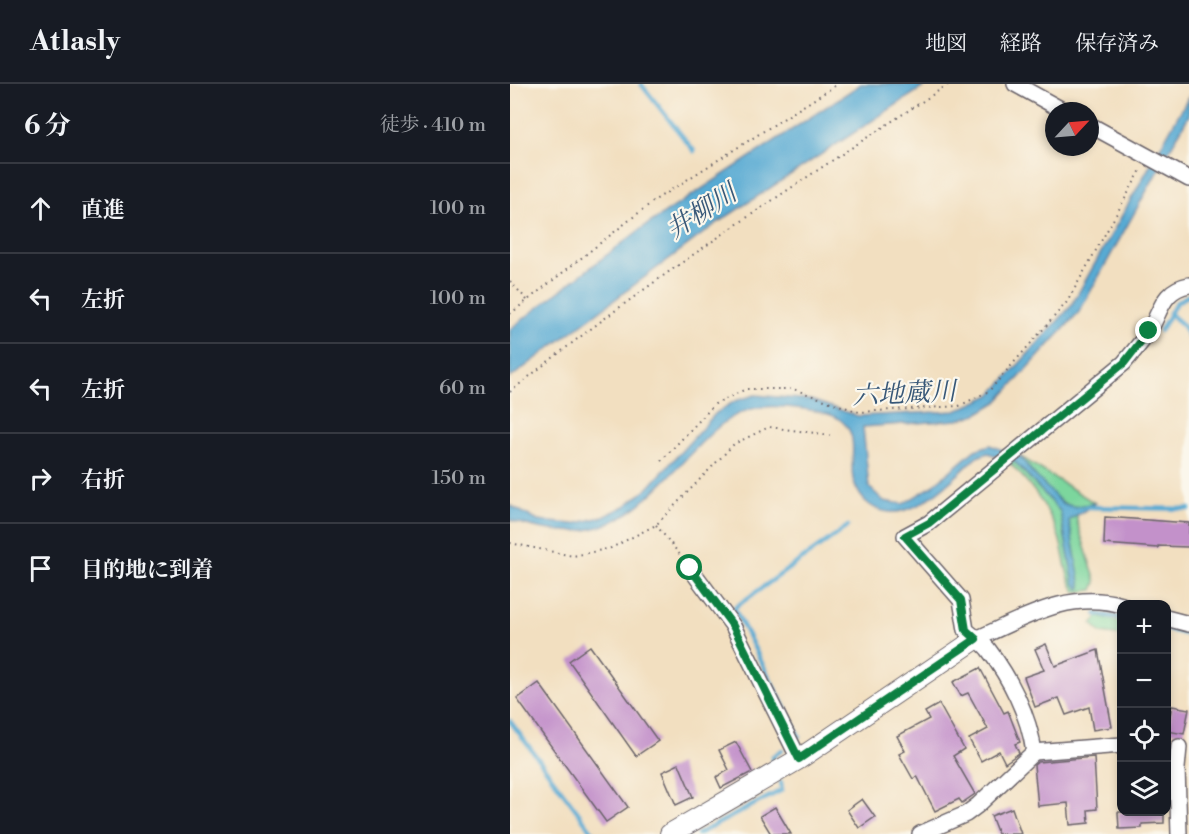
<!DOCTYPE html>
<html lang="ja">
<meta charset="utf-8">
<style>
:root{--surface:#171b24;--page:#20242c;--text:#f1f3f6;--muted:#9ea1a6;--line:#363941}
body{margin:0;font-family:"Libre Bodoni","Noto Serif JP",serif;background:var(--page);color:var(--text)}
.controls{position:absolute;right:18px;bottom:18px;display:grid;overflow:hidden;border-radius:12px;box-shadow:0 3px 9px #0003}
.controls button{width:54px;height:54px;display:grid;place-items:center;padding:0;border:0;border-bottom:2px solid var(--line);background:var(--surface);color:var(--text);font:30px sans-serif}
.compass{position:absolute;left:535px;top:18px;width:54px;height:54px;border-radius:50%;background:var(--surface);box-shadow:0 3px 9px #0003;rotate:64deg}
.stop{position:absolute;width:18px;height:18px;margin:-14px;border:4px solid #0b8043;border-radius:50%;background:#fff}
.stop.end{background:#0b8043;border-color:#fff;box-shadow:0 2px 6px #0008}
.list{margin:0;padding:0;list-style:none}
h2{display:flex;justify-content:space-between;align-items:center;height:78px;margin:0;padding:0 24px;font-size:26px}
h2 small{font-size:20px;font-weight:400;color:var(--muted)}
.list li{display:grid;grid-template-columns:39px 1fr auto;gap:18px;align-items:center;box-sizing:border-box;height:90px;padding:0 24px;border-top:2px solid var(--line)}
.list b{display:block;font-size:22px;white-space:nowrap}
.list em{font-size:20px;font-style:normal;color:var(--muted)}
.icon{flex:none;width:33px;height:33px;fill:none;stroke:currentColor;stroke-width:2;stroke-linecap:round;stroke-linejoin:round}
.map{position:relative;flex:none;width:679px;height:750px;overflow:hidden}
header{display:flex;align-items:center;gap:36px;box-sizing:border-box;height:84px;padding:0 30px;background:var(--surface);border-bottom:2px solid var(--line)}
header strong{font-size:28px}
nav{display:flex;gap:33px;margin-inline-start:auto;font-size:21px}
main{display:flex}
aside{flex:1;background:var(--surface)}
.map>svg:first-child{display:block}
</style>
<header>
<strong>Atlasly</strong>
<nav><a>地図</a><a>経路</a><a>保存済み</a></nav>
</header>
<main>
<aside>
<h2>6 分<small>徒歩 · 410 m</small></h2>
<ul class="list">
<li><svg class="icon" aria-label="ahead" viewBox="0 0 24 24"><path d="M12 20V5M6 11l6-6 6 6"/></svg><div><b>直進</b></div><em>100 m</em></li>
<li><svg class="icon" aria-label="left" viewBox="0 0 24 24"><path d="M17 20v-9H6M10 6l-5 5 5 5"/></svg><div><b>左折</b></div><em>100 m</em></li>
<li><svg class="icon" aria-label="left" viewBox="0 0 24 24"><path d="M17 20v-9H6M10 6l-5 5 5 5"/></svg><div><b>左折</b></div><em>60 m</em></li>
<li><svg class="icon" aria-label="right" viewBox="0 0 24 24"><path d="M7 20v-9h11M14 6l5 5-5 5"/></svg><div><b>右折</b></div><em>150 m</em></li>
<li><svg class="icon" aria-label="arrive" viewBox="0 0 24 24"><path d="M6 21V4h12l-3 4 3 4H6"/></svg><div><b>目的地に到着</b></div></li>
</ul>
</aside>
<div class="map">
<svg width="679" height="750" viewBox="0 0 679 750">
<rect width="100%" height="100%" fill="#fbf7ec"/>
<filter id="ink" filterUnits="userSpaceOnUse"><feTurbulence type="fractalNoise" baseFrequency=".0167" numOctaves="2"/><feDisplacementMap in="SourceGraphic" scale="12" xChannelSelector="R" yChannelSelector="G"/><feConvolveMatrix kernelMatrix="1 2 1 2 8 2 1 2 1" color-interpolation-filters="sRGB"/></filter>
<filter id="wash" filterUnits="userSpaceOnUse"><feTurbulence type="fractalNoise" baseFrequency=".008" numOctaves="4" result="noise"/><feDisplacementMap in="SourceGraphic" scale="24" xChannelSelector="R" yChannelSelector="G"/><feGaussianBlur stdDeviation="1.35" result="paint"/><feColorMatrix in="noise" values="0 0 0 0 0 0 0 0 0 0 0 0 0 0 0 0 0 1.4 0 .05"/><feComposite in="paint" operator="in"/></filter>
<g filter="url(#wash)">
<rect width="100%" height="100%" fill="#f2dfc0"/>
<g fill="#7bd69d" stroke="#4e7c6c" stroke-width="1.5">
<path d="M511,373L585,419C578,420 569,423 562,422C544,419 521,387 511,373Z"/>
<path d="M494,374L506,379L550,427L564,499L571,503L559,437L567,429V438L586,498L583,506L566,508C554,491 555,469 548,450C537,420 518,396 494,374Z"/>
<path d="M588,533L611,538V552L591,549L582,540Z"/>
</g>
<g fill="#58aad3" stroke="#3d6687" stroke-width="1.5">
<path d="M351,0H418L207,139L0,294V245L132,144Z"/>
<path d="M679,12V31L569,228L487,318L467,330L448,336L353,343L359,403L374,417L393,420L421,403L465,366L480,361L511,373L521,387L552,419L564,423L585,419C577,427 567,429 559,437L571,503L569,505L564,499L550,427L506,379L478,369L467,373C441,396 397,447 360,421C351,415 346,405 343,395C339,375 351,350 329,335C316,326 269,321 253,323C225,326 208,342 189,361C127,426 97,469 0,436V421L28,437L64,440L95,432L115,422L138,404L206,329L225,317L245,311L301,316L348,332L446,327L481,311L561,222Z"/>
</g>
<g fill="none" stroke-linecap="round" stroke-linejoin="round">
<g stroke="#58aad3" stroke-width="4.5">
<path d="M131,0L184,67"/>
<path d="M659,229L672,240L679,254"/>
<path d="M650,247L666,219L679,211"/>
<path d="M577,423L679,425"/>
<path d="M586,530L612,534"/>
<path d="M656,545L679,551"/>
<path d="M0,637L84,750"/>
<path d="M289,652L224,524L338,442"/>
<path d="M262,678L263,672L272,666"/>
<path d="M188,750L272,706L271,698"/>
</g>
</g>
<g id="blocks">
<g fill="#c391ca">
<path d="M595,433L679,439V463L648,462V464L594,460Z"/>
<path d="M536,560L545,582L588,566L602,643L583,646L579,623L556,631L549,614L525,623L514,593L534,586L525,565Z"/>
<path d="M80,562L148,657L126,672L59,577Z"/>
<path d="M470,584L494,629L498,627L510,658L505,660L509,669L495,679L489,667L471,677L459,655L478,645L458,609L451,612L443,598Z"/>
<path d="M29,599L118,723L96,738L7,615Z"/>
<path d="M429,620L454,665L443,672L465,710L452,719L449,715L425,727L407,692L403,695L389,670L395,667L387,652L419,635L415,628Z"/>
<path d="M662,622L679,625L674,650L657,647Z"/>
<path d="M226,658L242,688L211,704L206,693L219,686L209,666Z"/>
<path d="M584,673L587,725L578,726L579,739L560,741L558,719L528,722L524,681L528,678Z"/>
<path d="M169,680L183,713L166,721L152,688Z"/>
<path d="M352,715L365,733L349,744L337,726Z"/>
<path d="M265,723L281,750H261L250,732Z"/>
<path d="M502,724L511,750H488L481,732Z"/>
<path d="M608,728H654V739L632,740V744L609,745Z"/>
</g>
</g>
</g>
<g filter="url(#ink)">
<use href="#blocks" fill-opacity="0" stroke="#6b646a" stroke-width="1.5"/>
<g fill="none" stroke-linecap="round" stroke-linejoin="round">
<defs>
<g id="minor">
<path d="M505,0L554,27"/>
<path d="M580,41L679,95"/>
<path d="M180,484L223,542L289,675"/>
<path d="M656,534L679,540"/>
<path d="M466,555C514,534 558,506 612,521"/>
<path d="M612,661L524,668C519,631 500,594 478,565C472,558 463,552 456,546L451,516L395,452L419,439L614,279C622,269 631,259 638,249C651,229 651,206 679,201"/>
<path d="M410,750L456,730L468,721L524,668"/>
<path d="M669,750L667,684L669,663"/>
</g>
<path id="tertiary" d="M160,750L289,675L466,555"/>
</defs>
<use href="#minor" stroke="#6b646a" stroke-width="18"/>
<use href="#tertiary" stroke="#6b646a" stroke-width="22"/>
<g stroke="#6b646a" stroke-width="2" stroke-dasharray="1.5 4.5" stroke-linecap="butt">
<path d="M0,197L17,216"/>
<path d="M0,230L145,116L328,0"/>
<path d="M0,308C139,195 289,98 439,0"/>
<path d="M151,377L205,320L236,305H283L349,328L449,322L479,307L557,218L631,86"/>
<path d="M146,441L171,472"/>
<path d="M0,459L63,472L101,464L146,441L224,360L259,343L320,351"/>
</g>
<use href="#minor" stroke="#fff" stroke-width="15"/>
<use href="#tertiary" stroke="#fff" stroke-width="20"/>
</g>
</g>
<g fill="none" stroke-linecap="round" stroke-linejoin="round" filter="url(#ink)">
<path stroke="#0b8043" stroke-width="8" d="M180,484L223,542L289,675L466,555L456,546L451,516L395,452L419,439L614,279L639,247"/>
</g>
<g text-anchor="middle" stroke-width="4.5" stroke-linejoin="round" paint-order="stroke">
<g font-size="26" font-style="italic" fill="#385878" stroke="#fbf7ec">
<text transform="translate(191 127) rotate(-33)" y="9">井柳川</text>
<text transform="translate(394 309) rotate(-3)" y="9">六地蔵川</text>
</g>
</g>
</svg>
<div class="controls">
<button>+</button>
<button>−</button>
<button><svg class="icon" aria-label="locate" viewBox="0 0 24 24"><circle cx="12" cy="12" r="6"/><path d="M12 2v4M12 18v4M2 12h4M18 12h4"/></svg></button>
<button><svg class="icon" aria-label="layers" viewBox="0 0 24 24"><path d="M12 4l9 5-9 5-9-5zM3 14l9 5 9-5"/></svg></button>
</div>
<svg class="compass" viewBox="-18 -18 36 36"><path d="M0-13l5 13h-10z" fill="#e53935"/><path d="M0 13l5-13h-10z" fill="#9ea1a6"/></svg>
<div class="stop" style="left:180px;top:484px"></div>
<div class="stop end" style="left:639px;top:247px"></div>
</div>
</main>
